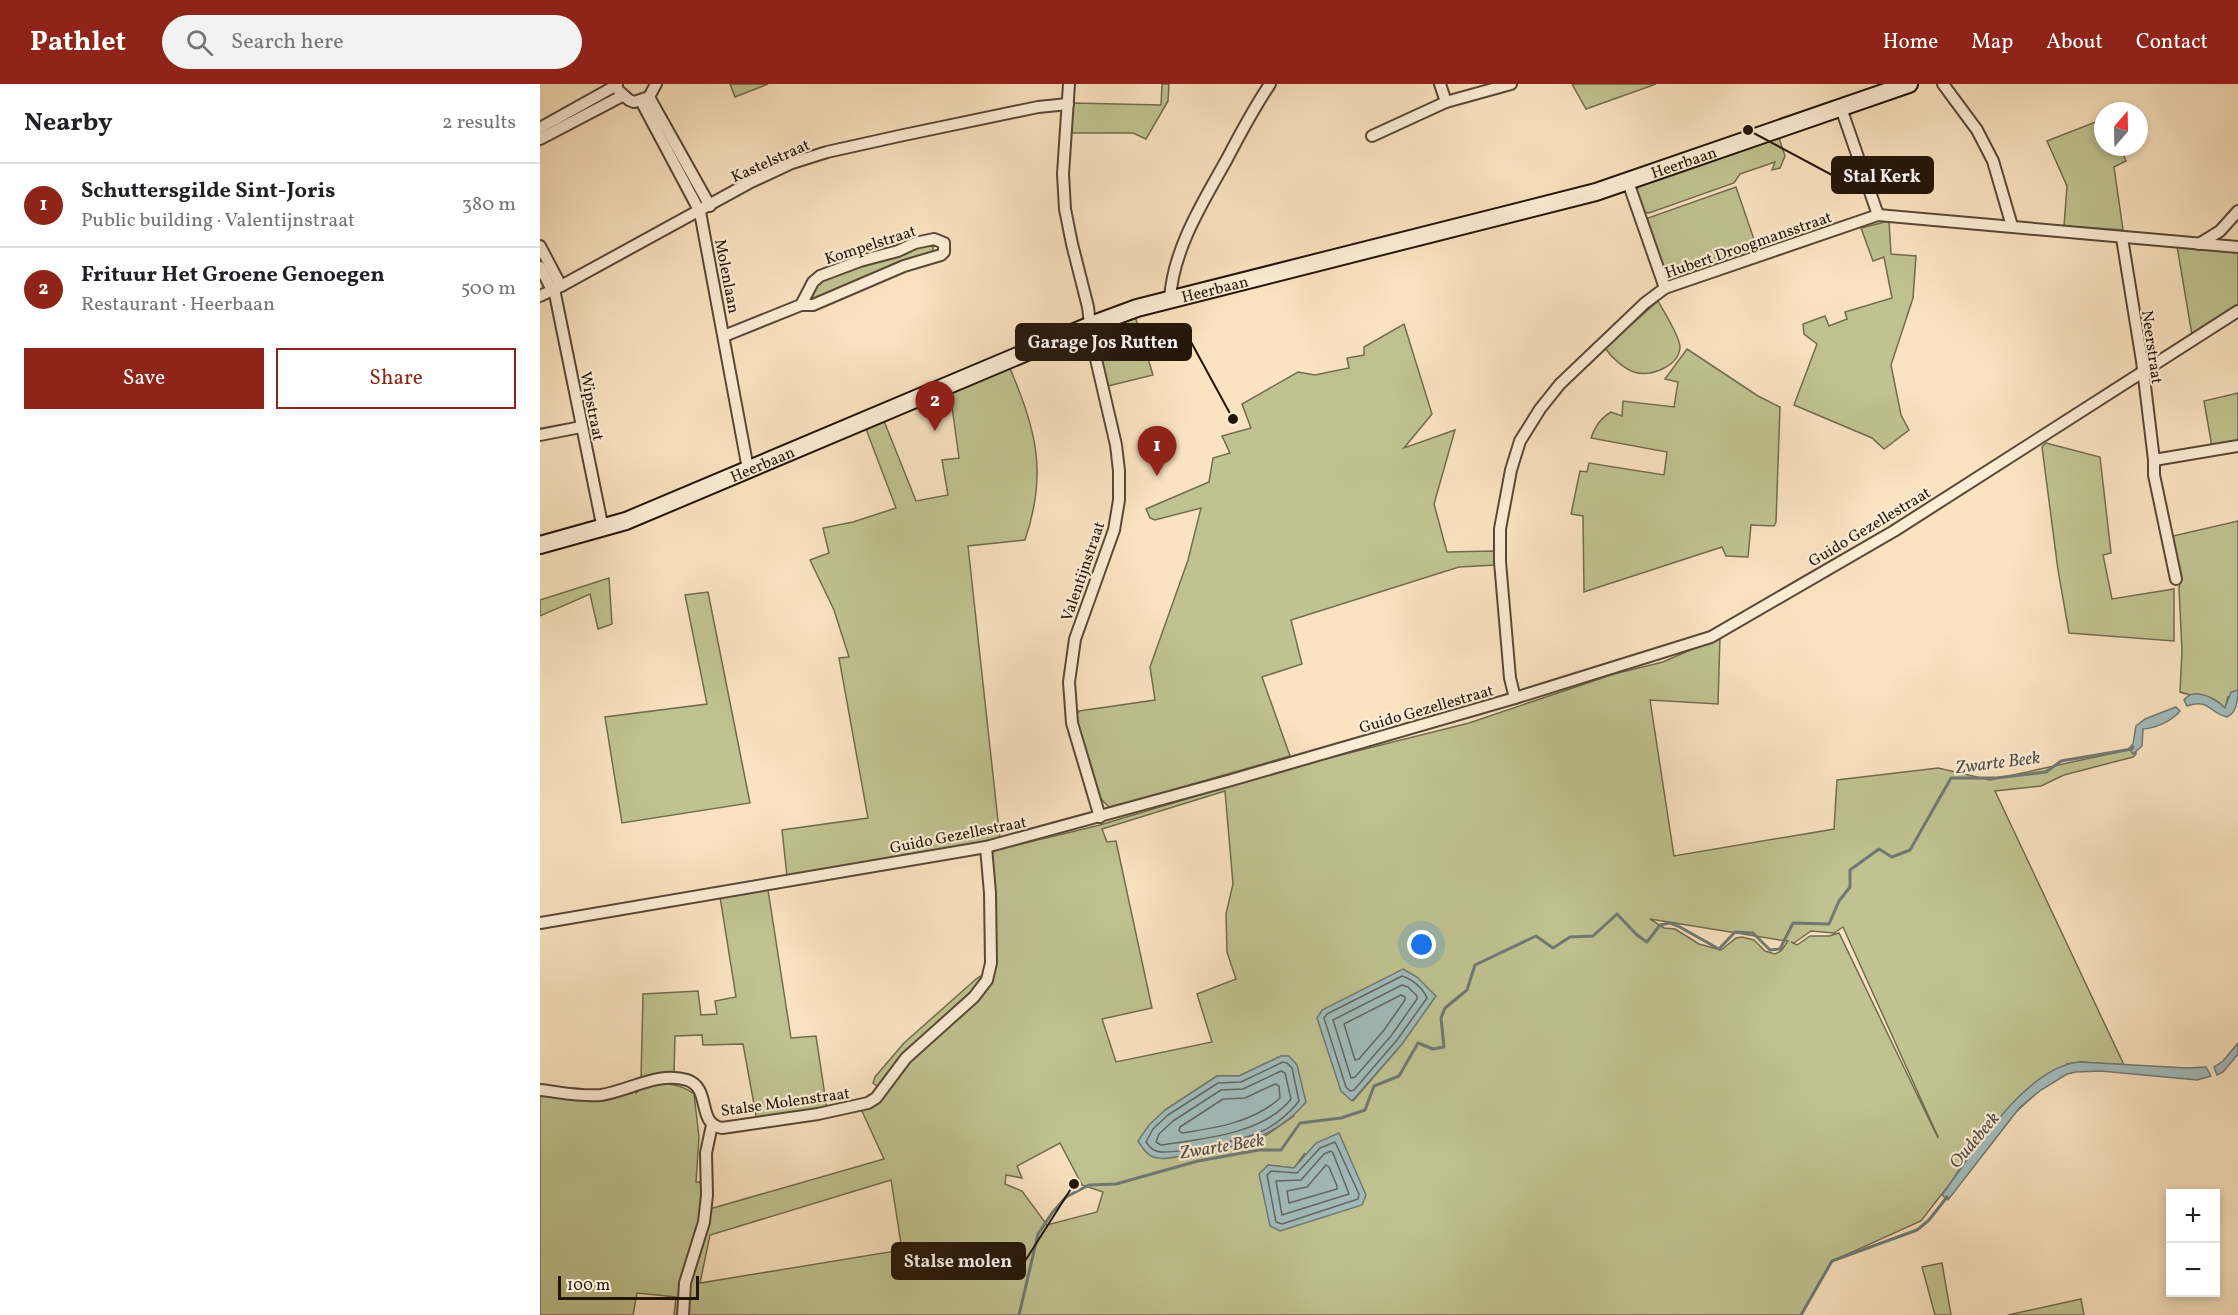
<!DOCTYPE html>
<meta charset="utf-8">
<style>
:root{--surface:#fff;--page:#f2f2f2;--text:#202124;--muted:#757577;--line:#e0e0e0;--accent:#8f2418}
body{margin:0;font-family:Vollkorn,serif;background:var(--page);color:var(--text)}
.controls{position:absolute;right:18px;bottom:18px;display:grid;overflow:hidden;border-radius:0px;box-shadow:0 3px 9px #0003}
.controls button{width:54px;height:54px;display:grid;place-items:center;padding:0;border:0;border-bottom:2px solid var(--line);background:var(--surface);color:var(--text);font:30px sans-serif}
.compass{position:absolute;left:1554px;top:18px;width:54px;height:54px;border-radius:50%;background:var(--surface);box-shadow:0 3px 9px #0003;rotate:20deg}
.scale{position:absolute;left:18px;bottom:15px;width:141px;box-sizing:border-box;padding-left:6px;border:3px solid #23150a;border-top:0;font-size:16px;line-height:21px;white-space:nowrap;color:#23150a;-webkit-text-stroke:4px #fcedd6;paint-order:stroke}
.you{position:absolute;left:882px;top:861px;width:21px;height:21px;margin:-15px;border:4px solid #fff;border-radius:50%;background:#1a73e8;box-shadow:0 0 0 9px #1a73e833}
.badge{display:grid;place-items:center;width:39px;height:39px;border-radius:50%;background:var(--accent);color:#fff;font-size:20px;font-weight:700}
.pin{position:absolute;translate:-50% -50px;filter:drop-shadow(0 2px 3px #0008)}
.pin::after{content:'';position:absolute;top:32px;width:21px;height:18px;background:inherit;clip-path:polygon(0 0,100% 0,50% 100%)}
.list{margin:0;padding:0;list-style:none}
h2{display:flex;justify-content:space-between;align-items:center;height:78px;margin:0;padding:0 24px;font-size:26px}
h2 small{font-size:20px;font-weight:400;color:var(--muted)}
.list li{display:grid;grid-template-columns:39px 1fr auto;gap:18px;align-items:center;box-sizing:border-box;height:84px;padding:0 24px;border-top:2px solid var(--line)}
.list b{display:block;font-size:22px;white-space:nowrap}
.list p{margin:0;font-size:20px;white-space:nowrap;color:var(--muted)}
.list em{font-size:20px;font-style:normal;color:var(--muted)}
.actions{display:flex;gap:12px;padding:18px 24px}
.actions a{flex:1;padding:14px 0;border:2px solid var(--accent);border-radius:0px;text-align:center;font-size:21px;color:var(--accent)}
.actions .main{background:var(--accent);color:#fff}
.icon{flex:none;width:33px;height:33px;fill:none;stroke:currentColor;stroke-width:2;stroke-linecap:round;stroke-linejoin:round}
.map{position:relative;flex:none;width:1698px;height:1231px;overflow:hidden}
header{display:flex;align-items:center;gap:36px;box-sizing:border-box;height:84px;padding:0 30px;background:var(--accent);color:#fff}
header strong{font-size:28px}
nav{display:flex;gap:33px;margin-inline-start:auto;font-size:21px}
.search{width:420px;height:54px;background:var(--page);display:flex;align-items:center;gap:15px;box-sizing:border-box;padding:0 21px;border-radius:33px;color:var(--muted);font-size:22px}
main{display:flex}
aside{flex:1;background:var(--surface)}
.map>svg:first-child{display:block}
</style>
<header>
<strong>Pathlet</strong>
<div class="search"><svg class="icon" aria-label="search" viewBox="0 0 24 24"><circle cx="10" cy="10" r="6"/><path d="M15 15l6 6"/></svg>Search here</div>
<nav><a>Home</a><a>Map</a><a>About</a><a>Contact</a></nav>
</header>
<main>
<aside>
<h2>Nearby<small>2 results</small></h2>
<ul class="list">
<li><span class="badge">1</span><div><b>Schuttersgilde Sint-Joris</b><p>Public building · Valentijnstraat</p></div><em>380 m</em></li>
<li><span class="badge">2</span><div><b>Frituur Het Groene Genoegen</b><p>Restaurant · Heerbaan</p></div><em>500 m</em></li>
</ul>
<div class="actions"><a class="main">Save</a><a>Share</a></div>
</aside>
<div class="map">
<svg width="1698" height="1231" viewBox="0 0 1698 1231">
<rect width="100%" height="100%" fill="#fae3c0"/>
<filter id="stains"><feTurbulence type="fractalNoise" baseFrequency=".00333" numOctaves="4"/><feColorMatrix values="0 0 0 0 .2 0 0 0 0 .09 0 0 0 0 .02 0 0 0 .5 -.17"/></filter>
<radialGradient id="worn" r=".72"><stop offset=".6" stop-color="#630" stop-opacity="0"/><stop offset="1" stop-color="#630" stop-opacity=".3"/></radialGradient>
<g fill="#c0c391" stroke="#726c4e" stroke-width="1.5" fill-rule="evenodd">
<path d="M190,0H228L195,13Z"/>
<path d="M622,0H629L628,17L606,55L593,49H531L533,19L621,21Z"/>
<path d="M1032,0H1116L1046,25Z"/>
<path d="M1563,35V63H1580L1586,77L1574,83L1583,146L1524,142L1527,102L1507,57Z"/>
<path d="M1238,51L1245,72L1240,84L1232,86L1235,78L1200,90L1194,99L1109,129L1103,128L1097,110L1098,100Z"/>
<path d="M1196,103L1218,167L1140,193L1132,194L1126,192L1106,138L1108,134Z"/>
<path d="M1349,137L1351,170L1376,172L1373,214L1351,281L1361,331L1369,346L1344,365L1332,354L1254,321L1277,260L1264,250L1263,240L1285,232L1289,242L1307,235L1305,228L1352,214L1344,173L1333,177L1321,144Z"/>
<path d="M389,160L393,163V169L269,218L270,212L277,198L373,163Z"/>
<path d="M1637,162L1698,168V222L1652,251Z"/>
<path d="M1118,217C1123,226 1141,254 1140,264C1138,283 1110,293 1094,288C1083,284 1071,273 1065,264Z"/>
<path d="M595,232L613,291L568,302L555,247Z"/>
<path d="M864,240L892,330L864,364L915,346L894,420L907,468L955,467L956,481L919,483L751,536L762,580L722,593L750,672L570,724L560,714L535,633L539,627L615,616L610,583L648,476L661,424L615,436L610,434L606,425L669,398L673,374L690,369L682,352L711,344L702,320L758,288L775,291L809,284L807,274L824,271V263Z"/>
<path d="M1147,265L1218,312L1240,323L1236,438L1234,442L1211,441L1208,473L1186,472L1182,463L1044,508L1043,432L1031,430L1040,387L1047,388L1049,379L1124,391L1127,368L1051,354C1056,341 1060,335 1071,328L1082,332L1083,317L1134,323L1138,298L1125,295Z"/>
<path d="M469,282C496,346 508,388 485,456L428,462L460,755L247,792L242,746L328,734L299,574L309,573L294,526L270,476L289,469L283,444L313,438L356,424L326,345L344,337L376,417L408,411L402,376L419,374L410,308Z"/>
<path d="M1698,309V358L1672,363L1664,317Z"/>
<path d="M1506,359L1560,373L1571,469L1563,471L1572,515L1634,505V557L1529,549L1518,486L1502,363Z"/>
<path d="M1698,437V606L1688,613L1685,624C1665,605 1661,616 1640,608L1642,567L1639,504L1641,493L1633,452Z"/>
<path d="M69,494L72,540L58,545L50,510L0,532V516Z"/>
<path d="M168,508L210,719L82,739L65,633L167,620L145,511Z"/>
<path d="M1180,553L1178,620L1110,616L1134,772L1294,745L1297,696L1398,684L1450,696L1592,665L1595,657L1596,670L1593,673L1524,691L1501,702L1455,707L1584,981L1540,978L1527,980L1474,1030L1445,1068L1435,1062L1412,1097L1381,1137L1292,1177L1261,1231H134L136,1213L97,1209L93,1231H0V1009L95,1005L96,1009C110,994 140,999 154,1010L159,1053L156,1098H160L166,1126L344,1075L321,1025L345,1008L333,999L335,993L364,959L436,895L444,890L451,897L450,771L456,766L560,741L753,683L929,639L1074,590L1123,578ZM685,707L693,800L686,830L687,868L696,895L657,910L672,958L576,978L562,935L612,924L576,757L567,758L562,745ZM1110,835L1246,857H1248L1241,867L1235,870L1225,867L1214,856L1202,853L1196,854L1181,866L1159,860L1135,845L1124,844ZM1303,843L1398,1053V1054L1299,849L1289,852H1270L1257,861L1251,858L1254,859L1271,847L1294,849ZM895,911L862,960L813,1017ZM741,972L754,1032L722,1054L668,1068L625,1026L677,992H699ZM520,1059L542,1101L563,1108L557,1128L507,1141L482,1107L465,1100L466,1091L482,1094L477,1082ZM765,1069L730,1142L728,1081L754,1084ZM351,1096L362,1166L160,1199L170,1151Z"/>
<path d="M228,806L251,954L276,952L287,1025L217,1037L203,960L163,961L162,951L135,952L134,990L101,995L103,910L158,907L161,931L177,930L175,917L196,913L180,813Z"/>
<path d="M1402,1179L1411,1231H1395L1382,1183Z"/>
<path d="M1541,1215L1544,1231H1468Z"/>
</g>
<g fill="#a2bcbc" stroke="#6f7975" stroke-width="1.5">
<path d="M1698,606C1698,615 1697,629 1687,633C1669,629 1670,614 1647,622L1644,616C1655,602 1675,615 1685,624L1691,608Z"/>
<path d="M1636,623L1640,627C1632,637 1616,644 1603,645L1602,662L1593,670L1589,664L1593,660L1596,642L1605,635Z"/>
<path d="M863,885L877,893L896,912L862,960L812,1017L801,1007L777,934L782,926Z"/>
<path d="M1698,959V970L1683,988L1677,991L1674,983L1683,977Z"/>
<path d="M741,972H749L757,981L766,1018C735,1055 691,1065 646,1071C638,1072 626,1076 618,1074C608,1073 603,1065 598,1057L609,1041L625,1026L677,992H699Z"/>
<path d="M1540,978L1647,984L1666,983L1671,992L1657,996L1561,987L1536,988L1527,990L1501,1006L1480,1023L1408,1116L1402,1111C1432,1070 1486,982 1540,978Z"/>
<path d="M799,1049L826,1111L822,1121L740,1147L730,1142L719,1090L728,1081L754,1084L776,1059Z"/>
</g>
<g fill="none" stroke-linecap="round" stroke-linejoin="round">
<g stroke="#626863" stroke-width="1.5">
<path d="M862,892C872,895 883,904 887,914L857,956L814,1006L810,1007L806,1003L784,934L787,930Z"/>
<path d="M862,901L868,903L877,912V915L851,952L815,993L811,994L793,936Z"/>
<path d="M861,911L865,913V916L844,946L819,975L815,976L804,940Z"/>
<path d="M743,978L747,979L752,984L759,1017C749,1030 733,1043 718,1049C698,1057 642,1069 621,1068C614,1068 610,1064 606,1058L613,1045L628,1031L678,999L701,998Z"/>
<path d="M741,987L745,989L751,1015C724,1050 662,1055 621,1061L616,1058L619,1050L633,1037L681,1006L703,1005Z"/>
<path d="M735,1000L739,1002L740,1014C714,1038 676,1044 642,1049L639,1047L640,1043L683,1015L705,1014Z"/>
<path d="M795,1058L819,1110L818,1115L742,1140L736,1138L727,1091L731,1087L757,1089L780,1064Z"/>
<path d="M791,1067L793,1069L809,1110L742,1131L736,1097L761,1096L784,1070Z"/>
<path d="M786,1081L789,1083L797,1102V1105L749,1119L747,1107L767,1103Z"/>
</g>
<g stroke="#6f7975" stroke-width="3">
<path d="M479,1231L498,1150L512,1129L526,1113L549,1101L576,1100L658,1077L719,1066H741L760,1039L801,1034L825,1026L834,1002L859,992L878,959L893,965L904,963L901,934L905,924L927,906L935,881L996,852L1013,864L1030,853L1053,852L1077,830L1097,851L1107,858L1120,841L1130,839L1138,842L1179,865L1195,848L1213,849L1230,866L1240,865L1253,839L1289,840L1299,817L1310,803V786L1339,765L1352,773L1370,766L1411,694H1456L1506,688L1521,677L1592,665L1593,663"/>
<path d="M1261,1231L1292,1177L1377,1146L1389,1136L1407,1113"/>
</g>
<defs>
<g id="street">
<path d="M529,0L523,90L525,125L532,160L548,223L552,258L576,361L579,387V416L574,446L535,555L529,598L532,639L560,733"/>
<path d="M900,0L906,18"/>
<path d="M1403,0L1437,46L1453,77L1472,142"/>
<path d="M79,7L89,16L94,18L109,13L116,0"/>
<path d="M109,13L170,122"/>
<path d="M101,17L160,128L208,385"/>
<path d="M1301,24L1338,131"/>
<path d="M0,44L77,1"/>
<path d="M832,52L906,18L971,0"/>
<path d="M0,55L82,12"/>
<path d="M1088,98L1125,204"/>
<path d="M1582,154L1602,277L1614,376L1698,362"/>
<path d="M1659,160L1680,147L1698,127"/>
<path d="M0,162L21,202"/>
<path d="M0,183L12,206"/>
<path d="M14,205L63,445"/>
<path d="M0,212L21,202L209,99L252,79L287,68L359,52L498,23L528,20"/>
<path d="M630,215C633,165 663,118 687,75C700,50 714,24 730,0"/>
<path d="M184,252L261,221H273L364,182L401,171L404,168V159L394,155L375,159L358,167L320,177L280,192L273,198L261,221"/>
<path d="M0,351L41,343"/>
<path d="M1614,376V391L1636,495"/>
<path d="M975,614L970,594L960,478V445L971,386L980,357L1000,325L1020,300L1105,219L1125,204L1338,131L1698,163"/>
<path d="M0,839L446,763L688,697L975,614L1171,553L1354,447L1698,227"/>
<path d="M0,1006C19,1008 41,1013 61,1011C88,1007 119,987 147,996C172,1004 156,1040 182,1044L278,1030L328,1019L336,1014L366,974L434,913L447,896L451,879L450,809L446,763"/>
<path d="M143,1231L145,1199L164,1138L167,1111L166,1069L172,1041"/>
</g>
<g id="secondary">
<path id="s1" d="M0,461L86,437L551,241L597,224L1056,108L1369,0"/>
</g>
</defs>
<use href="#street" stroke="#594838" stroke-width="14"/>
<use href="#secondary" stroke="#23150a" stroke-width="20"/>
<use href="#street" stroke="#fcedd6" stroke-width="10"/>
<use href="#secondary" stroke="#fcedd6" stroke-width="16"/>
</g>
<g text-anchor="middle" stroke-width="4.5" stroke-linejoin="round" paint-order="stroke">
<g font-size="16" fill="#23150a" stroke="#fcedd6">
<text transform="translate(230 76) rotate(-24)" y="6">Kastelstraat</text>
<text dy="6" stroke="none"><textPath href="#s1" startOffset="1209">Heerbaan</textPath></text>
<text transform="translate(330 160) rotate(-18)" y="6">Kompelstraat</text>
<text transform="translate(1208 160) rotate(-19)" y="6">Hubert Droogmansstraat</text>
<text transform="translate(188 192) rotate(79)" y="6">Molenlaan</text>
<text dy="6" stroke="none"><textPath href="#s1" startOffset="723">Heerbaan</textPath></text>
<text transform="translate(1613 263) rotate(82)" y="6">Neerstraat</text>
<text transform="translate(53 322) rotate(79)" y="6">Wipstraat</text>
<text dy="6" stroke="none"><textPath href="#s1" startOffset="237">Heerbaan</textPath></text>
<text transform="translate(1329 442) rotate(-31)" y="6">Guido Gezellestraat</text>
<text transform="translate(542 487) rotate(-71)" y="6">Valentijnstraat</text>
<text transform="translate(886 624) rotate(-16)" y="6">Guido Gezellestraat</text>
<text transform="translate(418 750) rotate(-11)" y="6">Guido Gezellestraat</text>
<text transform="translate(245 1017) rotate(-8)" y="6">Stalse Molenstraat</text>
</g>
<g font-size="18" font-style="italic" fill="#4f4f48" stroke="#fcedd6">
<text transform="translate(1458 678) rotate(-7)" y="6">Zwarte Beek</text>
<text transform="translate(1434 1056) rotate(-50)" y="6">Oudebeek</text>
<text transform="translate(682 1062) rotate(-9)" y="6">Zwarte Beek</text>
</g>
</g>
<path fill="none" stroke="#23150a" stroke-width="2" d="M1208 46L1292 91M693 335L651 258M534 1100L485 1177"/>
<g fill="#23150a" stroke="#fcedd6" stroke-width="2">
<circle cx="1208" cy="46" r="6"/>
<circle cx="693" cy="335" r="6"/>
<circle cx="534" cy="1100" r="6"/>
</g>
<g fill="#23150a" stroke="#23150a" stroke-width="2">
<rect x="1292" y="73" width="101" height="36" rx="6"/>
<rect x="476" y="240" width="175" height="36" rx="6"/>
<rect x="352" y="1159" width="133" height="36" rx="6"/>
</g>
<g font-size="18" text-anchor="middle" font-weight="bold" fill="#fff">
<text x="1342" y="98">Stal Kerk</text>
<text x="563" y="264">Garage Jos Rutten</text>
<text x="418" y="1183">Stalse molen</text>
</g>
<rect width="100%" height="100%" filter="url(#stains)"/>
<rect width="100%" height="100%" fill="url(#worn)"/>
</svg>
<div class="controls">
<button>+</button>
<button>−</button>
</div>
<svg class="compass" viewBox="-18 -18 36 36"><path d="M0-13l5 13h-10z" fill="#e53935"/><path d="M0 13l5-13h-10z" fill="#757577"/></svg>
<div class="scale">100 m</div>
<div class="you"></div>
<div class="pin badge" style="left:617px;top:392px">1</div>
<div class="pin badge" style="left:395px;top:347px">2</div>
</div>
</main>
